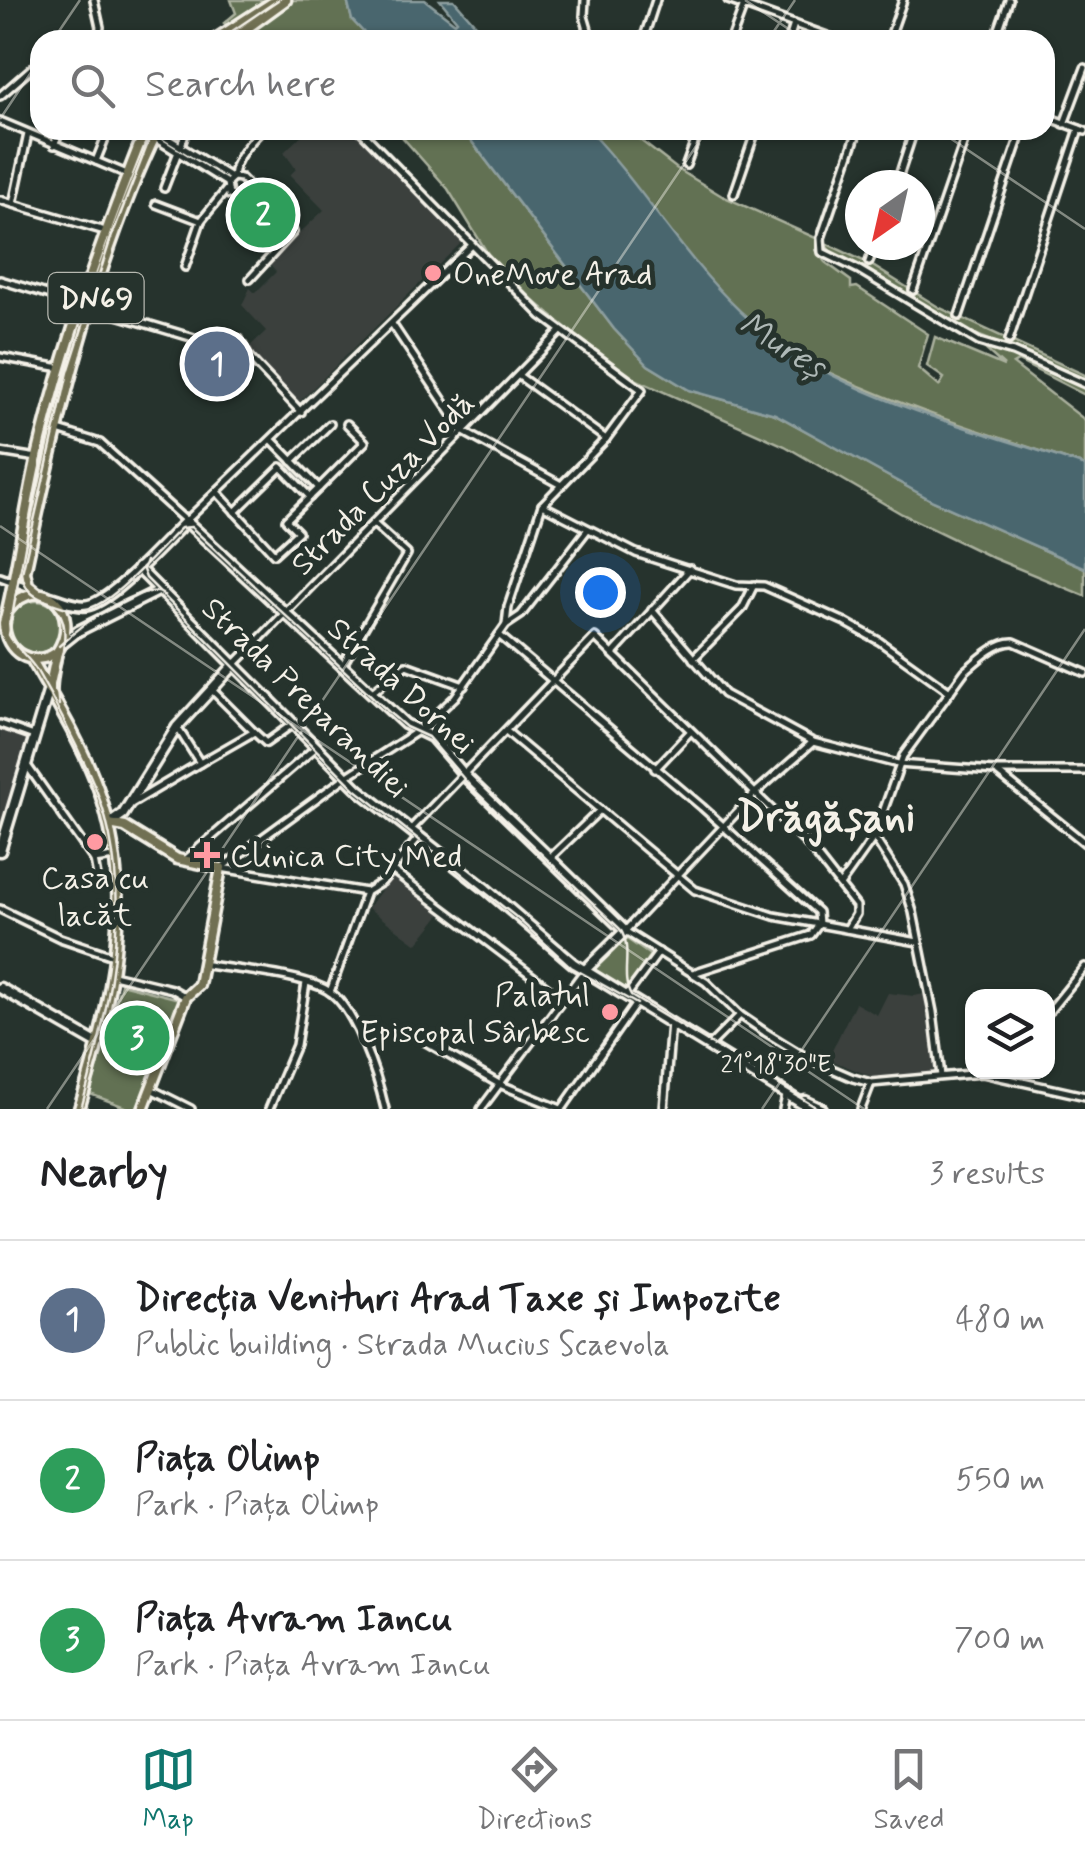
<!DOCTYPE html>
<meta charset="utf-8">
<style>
:root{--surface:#fff;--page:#f2f2f2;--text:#202124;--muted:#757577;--line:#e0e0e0;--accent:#0f766e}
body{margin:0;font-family:Mynerve,sans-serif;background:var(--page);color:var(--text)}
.controls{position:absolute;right:30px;bottom:30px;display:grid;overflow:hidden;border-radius:20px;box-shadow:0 2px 8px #0004}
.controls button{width:90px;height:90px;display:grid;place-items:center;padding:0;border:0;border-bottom:2px solid var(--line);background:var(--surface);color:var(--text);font:50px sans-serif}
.compass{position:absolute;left:845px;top:170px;width:90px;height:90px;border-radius:50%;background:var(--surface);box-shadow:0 2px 8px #0004;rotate:214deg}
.you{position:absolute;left:600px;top:592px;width:35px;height:35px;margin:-25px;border:8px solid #fff;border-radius:50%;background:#1a73e8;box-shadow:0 0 0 15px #1a73e833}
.badge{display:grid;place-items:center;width:65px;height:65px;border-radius:50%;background:var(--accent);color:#fff;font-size:32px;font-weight:700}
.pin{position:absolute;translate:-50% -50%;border:5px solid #fff;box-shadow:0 2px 10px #0006}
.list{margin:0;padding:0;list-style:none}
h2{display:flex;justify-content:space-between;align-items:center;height:130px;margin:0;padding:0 40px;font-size:42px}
h2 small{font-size:32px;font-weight:400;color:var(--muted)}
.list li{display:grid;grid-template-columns:65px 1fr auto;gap:30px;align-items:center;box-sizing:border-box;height:160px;padding:0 40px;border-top:2px solid var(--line)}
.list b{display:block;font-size:38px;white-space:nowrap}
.list p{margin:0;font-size:32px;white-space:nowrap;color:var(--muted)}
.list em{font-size:32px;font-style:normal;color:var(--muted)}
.icon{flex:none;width:55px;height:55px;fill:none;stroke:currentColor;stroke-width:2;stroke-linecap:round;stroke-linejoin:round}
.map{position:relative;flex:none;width:1085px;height:1109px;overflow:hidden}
.search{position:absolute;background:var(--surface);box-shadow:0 2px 8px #0004;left:30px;right:30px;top:30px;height:110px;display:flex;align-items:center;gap:25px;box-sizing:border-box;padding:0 35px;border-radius:30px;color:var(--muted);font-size:38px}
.sheet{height:610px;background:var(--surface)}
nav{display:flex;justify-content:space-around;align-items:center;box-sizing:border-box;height:140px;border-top:2px solid var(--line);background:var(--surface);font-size:28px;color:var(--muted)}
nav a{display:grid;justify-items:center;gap:5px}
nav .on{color:var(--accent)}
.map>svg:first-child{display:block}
</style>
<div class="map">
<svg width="1085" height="1109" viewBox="0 0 1085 1109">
<rect width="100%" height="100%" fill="#26332d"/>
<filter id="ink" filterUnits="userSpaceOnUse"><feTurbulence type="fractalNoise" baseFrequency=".01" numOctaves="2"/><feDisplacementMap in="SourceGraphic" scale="20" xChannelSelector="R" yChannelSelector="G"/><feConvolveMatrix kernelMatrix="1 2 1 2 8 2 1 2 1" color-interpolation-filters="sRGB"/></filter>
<g filter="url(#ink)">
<g fill="#3b413e">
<path d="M307,130H352L462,242L299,402L247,349L266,331L242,305L250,288L255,293L276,272L268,263L324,210L290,175L296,169L284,152Z"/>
<path d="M0,729L31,740L0,831Z"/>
<path d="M392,876L441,914L417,944L368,908Z"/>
<path d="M888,993L914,996L924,994L935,1074L875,1078L828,1059L855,1003L877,1015Z"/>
</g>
<g fill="#627153" stroke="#abb19e" stroke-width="2.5">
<path d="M231,0H347L352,20L371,40H244L224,23L236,13Z"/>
<path d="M396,130H463L614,329L648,365L689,390L775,414L933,501L1085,568V596L993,558L902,514L785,446L637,380L570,331L527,295L488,254L448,189Z"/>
<path d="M588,130H627L676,168L722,196L818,239L816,250L825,262L851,281V288L857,287L928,334L918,368L939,386L944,378L927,366L935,337L1004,366L983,347L1012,354L1085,386V395L1018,361L1013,364L1085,420V466C1013,441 940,420 869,390C834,375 798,360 768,337C695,279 650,197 588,130Z"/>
<path d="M823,242L868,263L940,308L1085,375V379L960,328L869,270L832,253Z"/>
<circle cx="36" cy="627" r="26"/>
<path d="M627,939L650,955L626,990L595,974V967L621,940Z"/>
<path d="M121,984L183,1000L141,1109H130L90,1094Z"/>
</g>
<g fill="#48666e" stroke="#8d9e9f" stroke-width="2.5">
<path d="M347,0H425L455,23L457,21L440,0H454L489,40H371L352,20Z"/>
<path d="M463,130H588C643,187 682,256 740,311C832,399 968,425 1085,466V568L933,501L775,414L689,390L648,365L614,329Z"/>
</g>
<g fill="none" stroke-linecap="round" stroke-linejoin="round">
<defs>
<g id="street">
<path d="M94,0L100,27L98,40"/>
<path d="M585,0L584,16L591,40"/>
<path d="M728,0L838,40"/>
<path d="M643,40L656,0"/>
<path d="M731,40L744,5"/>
<path d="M789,40L794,24"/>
<path d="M889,40L903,0"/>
<path d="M995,40L1009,0"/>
<path d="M0,96L40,61"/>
<path d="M1045,116L1085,131"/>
<path d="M0,121L127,174"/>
<path d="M1064,124L1085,68"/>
<path d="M360,130L542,316L642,390L606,439L542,505L508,607L506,625"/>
<path d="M858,130L821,238L822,252L859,270L979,342L1013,352L1085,384"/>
<path d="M145,131L157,132L232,178"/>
<path d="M153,137L227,183"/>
<path d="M54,145L60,130"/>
<path d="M181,146L186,130"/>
<path d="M96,161L106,136"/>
<path d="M686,165L699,130"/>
<path d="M233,177L241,178L246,183L245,194L239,198L229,195L227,183L233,177C234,159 249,143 262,130"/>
<path d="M246,183L290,224L293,232L250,279"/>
<path d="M896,185L914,130"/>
<path d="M164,188L178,152"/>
<path d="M734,194L756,130"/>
<path d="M234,198L238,208L278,247"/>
<path d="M0,200L105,231"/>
<path d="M13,204L28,134"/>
<path d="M156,204L201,221"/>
<path d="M869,262L875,245"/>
<path d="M185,267L201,221L226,190"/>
<path d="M0,280L194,338L205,343L210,352L239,339L249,357L301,412"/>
<path d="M913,290L968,130"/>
<path d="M959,316L1022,130"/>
<path d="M392,324L464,432L561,485"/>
<path d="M1009,340L1079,129"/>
<path d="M0,357L61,368"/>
<path d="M519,376L606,439"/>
<path d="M58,430L100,443L186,521L471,246"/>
<path d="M272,440L319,488L365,442L347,424"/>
<path d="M0,452L37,458"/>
<path d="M292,461L330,424"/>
<path d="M217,492L274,554L298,532L286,520L319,488"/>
<path d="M542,505L636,553L736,585L764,586L845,622L879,641L950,692"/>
<path d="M235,512L281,467L310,497"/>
<path d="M0,577L30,588"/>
<path d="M652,610L724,694L813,742L898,764L995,771H1085"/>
<path d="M499,635L702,807L818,912L819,924L811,935L693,973"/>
<path d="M613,654L690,569"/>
<path d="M693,659L742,609L754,585"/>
<path d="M235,664L560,332"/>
<path d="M342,666L407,554L374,524"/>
<path d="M371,693L406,665L464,686"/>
<path d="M0,724L34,736"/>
<path d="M506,731L695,890L774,916L918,942"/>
<path d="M254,732L266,743L294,723"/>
<path d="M813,742L754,794L625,931L706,982L740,1015L765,1032L809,1059L853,1078L871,1083L982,1073L1085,1096"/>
<path d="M200,763L254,732L211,689"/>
<path d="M26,764L94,860L98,882"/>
<path d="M655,769L690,732"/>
<path d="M998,773L1085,843"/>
<path d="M131,804L200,763L177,727"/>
<path d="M410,830L595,637L808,845L856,906V914L847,929"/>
<path d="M874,837L904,884L913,912L933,1012L941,1076"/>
<path d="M550,858L600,810"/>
<path d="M94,860L114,857"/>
<path d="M184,861L315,748"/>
<path d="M221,868L346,777L421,729L455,697L506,625L521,615L588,529"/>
<path d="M221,868L366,892"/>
<path d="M392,870L563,999"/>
<path d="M840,885L874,837L903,756L965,671C978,660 997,641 1014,642L1085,673"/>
<path d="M0,909L60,938L113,956"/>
<path d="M202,964C235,970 299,974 327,990C355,1006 378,1078 385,1109"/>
<path d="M113,975L172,989L186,997"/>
<path d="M330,992L366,892L382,882L419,837"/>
<path d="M627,995L659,952"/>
<path d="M1048,1013L1085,967"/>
<path d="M419,1038L499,1084L561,1109"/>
<path d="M710,1045L740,1015"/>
<path d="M151,1089L191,1109"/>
<path d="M269,1109L296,1045L306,983"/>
<path d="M481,1109L584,971"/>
<path d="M562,1109L637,1002"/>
<path d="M664,1109L671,1022"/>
<path d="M783,1109L786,1096"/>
<path d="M861,1109L871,1083"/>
</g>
<g id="secondary">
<path d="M138,568L359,790L486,889L574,964L811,1109"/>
<path d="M50,597C62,600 77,608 89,605C115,598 166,541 186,521L405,724L432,737L468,779L625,931L584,971"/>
<path d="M63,643L78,631L160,590"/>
<path d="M109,824L123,814L177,727L235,664"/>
<path d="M0,851L49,689"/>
<path d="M0,988L98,1044"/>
<path d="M805,1101L822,1109"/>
</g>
<g id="primary">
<path d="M214,40L276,0"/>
<path d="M231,40L286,0"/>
<path d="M39,594L28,585L25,572C56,426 93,265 158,130"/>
<path d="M9,609C40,571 84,610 57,652C32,669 5,653 4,623C18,568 24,512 37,457C63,346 103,236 145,130"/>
<path d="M32,660C55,701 82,744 98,788C137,896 111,1004 79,1109"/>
<path d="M49,689L57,652"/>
<path d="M109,824L125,827L177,859L221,868L199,985L186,997L143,1109"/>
</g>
</defs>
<use href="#street" stroke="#f4f1e8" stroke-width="12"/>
<use href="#secondary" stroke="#f4f1e8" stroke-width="15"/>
<use href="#primary" stroke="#f4f1e8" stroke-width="15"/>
<use href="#street" stroke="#26332d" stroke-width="5"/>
<use href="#secondary" stroke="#26332d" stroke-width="8"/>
<use href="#primary" stroke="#716f52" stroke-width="8"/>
<g stroke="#f4f1e8" stroke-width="2.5">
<path d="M219,40L278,0"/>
<path d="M153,130L110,241L68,372L22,573C24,589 32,596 46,601C58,605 71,611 85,609C112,606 160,548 181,528L191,527L392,715L406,727L428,737L470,786L620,929C634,950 619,975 631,996L819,1109"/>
<path d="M146,561L143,570L146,578L355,789L516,917L571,967L637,1004"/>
<path d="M20,571L9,635C16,649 29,657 37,671C56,704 73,738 89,773C139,879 112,1002 81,1109"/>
<path d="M49,602C82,625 51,671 59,705"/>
<path d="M59,646C79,627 134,584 162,593"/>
</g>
</g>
</g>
<path fill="none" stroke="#f4f1e8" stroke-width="2.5" stroke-opacity="0.45" d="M745,0L805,40M53,40L80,0M768,40L795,0M0,119L40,59M938,130L1085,229M0,526L864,1109M47,1109L707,130M762,1109L1085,629"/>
<g fill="#ff9aa2" stroke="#26332d" stroke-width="4">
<circle cx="433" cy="273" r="10"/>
<circle cx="95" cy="842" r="10"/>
<path d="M202 840h10v10h10v10h-10v10h-10v-10h-10v-10h10z"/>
<circle cx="610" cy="1012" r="10"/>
</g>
<g text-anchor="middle" stroke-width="10" stroke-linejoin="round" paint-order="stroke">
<rect fill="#26332d" stroke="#b6b8b0" stroke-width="2.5" x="48.5" y="273" width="95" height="50" rx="8"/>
<g font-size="30" font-weight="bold" fill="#f4f1e8">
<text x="96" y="308">DN69</text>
</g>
<g font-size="32" fill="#f4f1e8" stroke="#26332d" text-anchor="start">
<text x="453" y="284">OneMove Arad</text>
<text x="230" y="866">Clinica City Med</text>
<text x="95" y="888" text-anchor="middle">Casa cu<tspan x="95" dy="37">lacăt</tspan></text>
<text x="590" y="1005" text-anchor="end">Palatul<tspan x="590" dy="37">Episcopal Sârbesc</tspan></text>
</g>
<g font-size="32" fill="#f4f1e8" stroke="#26332d">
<text transform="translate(382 483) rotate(-45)" y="11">Strada Cuza Vodă</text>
<text transform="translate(402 685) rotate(42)" y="11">Strada Dornei</text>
<text transform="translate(306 697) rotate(44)" y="11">Strada Preparandiei</text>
</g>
<g font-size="35" font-style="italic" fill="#afb9b7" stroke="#26332d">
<text transform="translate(783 344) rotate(32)" y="12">Mureș</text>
</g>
<g font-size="42" font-weight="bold" fill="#f4f1e8" stroke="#26332d">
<text x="826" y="830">Drăgășani</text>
</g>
</g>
<g font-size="25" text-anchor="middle" fill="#f4f1e8" stroke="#26332d" stroke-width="10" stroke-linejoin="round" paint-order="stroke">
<text x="776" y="1072">21°18'30"E</text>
</g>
</svg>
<div class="controls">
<button><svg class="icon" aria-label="layers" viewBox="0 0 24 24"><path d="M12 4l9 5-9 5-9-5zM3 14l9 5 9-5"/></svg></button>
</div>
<svg class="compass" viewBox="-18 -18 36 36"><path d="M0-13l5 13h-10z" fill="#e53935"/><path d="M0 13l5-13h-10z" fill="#757577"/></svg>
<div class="you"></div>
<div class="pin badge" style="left:217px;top:364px;background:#5c6f8a">1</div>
<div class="pin badge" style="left:263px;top:215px;background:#2e9e5b">2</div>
<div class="pin badge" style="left:137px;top:1038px;background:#2e9e5b">3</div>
<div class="search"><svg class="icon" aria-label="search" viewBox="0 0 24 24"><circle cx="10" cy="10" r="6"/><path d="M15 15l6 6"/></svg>Search here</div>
</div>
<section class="sheet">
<h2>Nearby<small>3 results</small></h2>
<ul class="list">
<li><span class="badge" style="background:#5c6f8a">1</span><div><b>Direcția Venituri Arad Taxe și Impozite</b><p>Public building · Strada Mucius Scaevola</p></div><em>480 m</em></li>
<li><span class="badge" style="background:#2e9e5b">2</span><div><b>Piața Olimp</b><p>Park · Piața Olimp</p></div><em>550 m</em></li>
<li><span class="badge" style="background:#2e9e5b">3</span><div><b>Piața Avram Iancu</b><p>Park · Piața Avram Iancu</p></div><em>700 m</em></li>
</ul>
</section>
<nav>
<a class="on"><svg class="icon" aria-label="map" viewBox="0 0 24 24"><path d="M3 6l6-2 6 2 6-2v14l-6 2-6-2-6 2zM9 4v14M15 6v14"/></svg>Map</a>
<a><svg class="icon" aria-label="directions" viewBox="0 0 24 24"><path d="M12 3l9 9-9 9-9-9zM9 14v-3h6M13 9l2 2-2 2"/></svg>Directions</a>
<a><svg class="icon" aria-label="saved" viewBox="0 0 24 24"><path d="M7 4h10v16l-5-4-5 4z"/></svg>Saved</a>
</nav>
